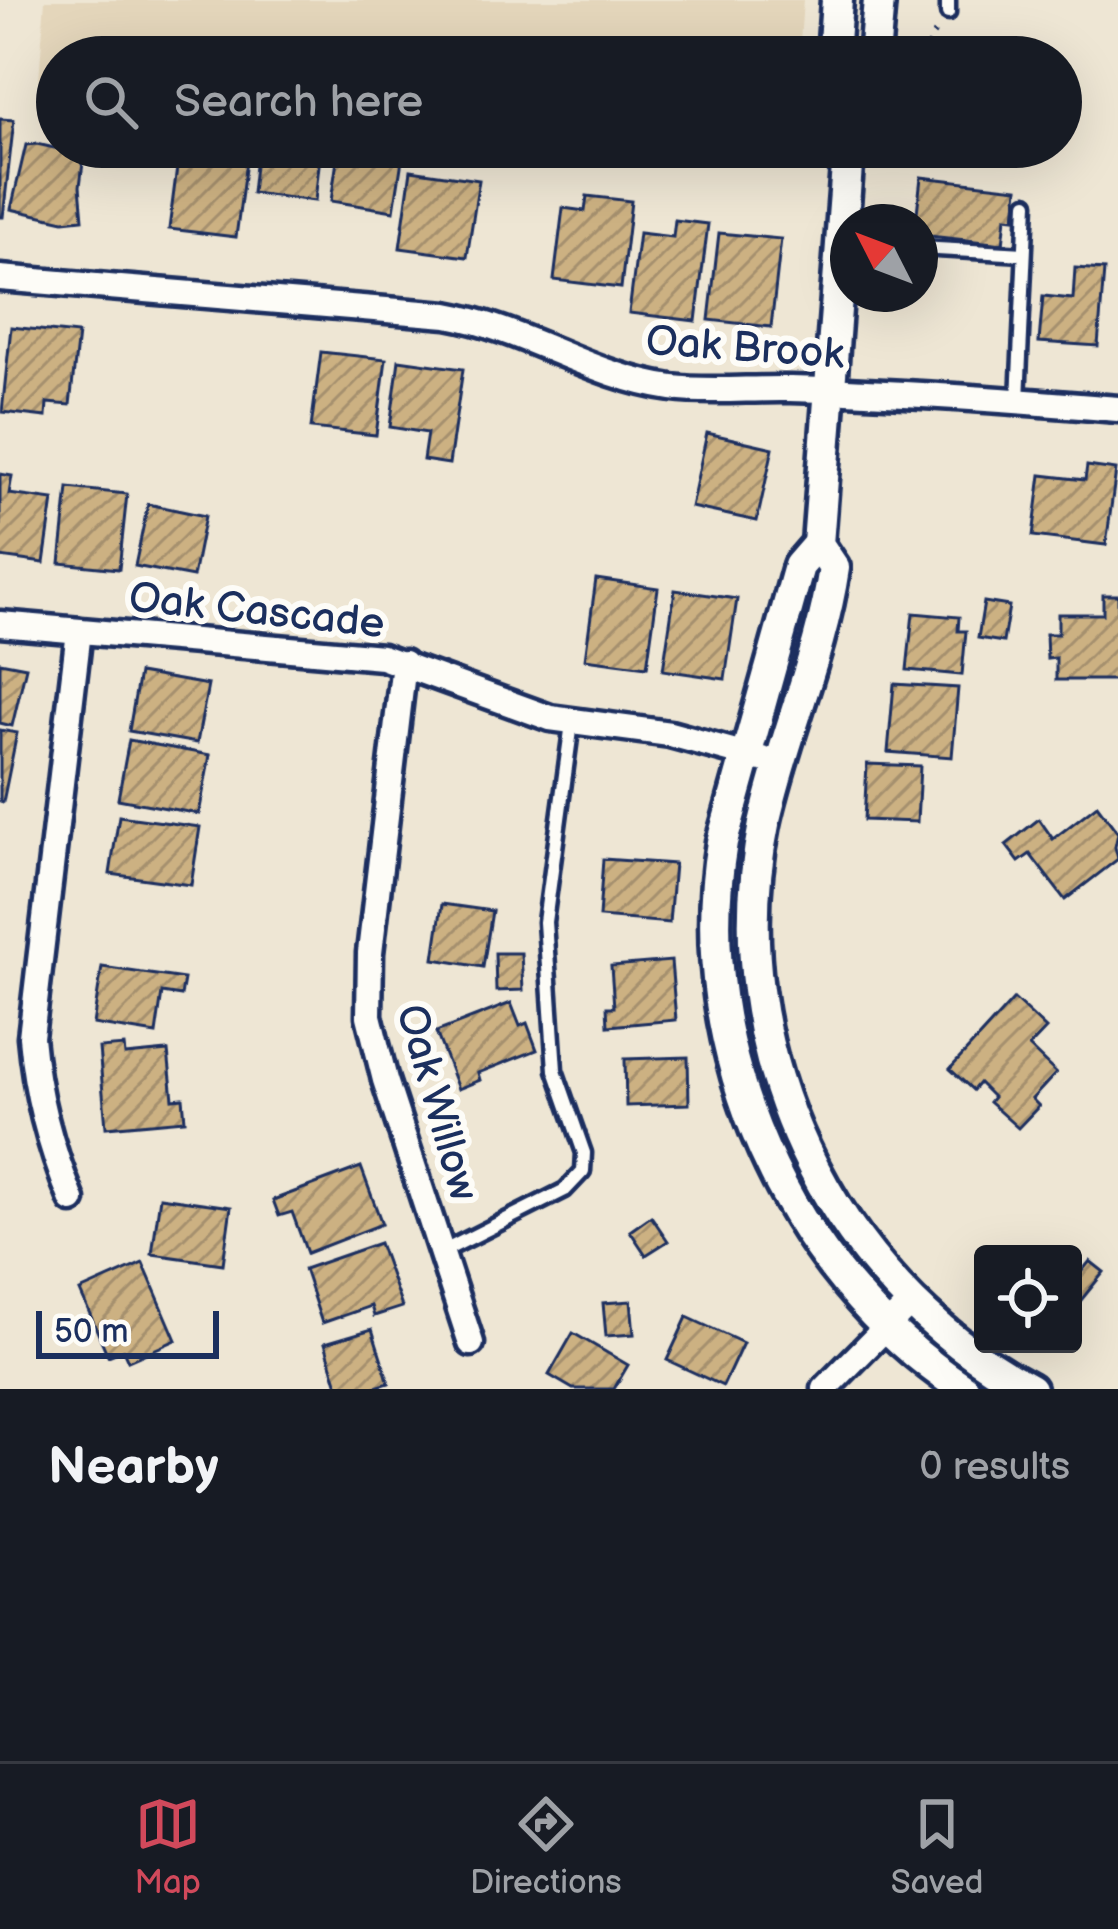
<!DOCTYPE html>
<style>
:root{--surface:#171b24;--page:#20242c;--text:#f1f3f6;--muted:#9ea1a6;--line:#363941;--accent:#d1495b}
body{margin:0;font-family:"Balsamiq Sans",sans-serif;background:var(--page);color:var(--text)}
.controls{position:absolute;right:36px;bottom:36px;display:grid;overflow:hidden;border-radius:12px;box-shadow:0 12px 48px #0002}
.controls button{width:108px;height:108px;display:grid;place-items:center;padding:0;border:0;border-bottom:3px solid var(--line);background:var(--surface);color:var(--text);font:60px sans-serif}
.compass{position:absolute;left:830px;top:204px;width:108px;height:108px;border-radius:50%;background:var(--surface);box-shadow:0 12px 48px #0002;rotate:312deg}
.scale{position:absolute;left:36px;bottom:30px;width:183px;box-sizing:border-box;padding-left:12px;border:6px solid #1b2f5e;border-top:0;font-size:33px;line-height:42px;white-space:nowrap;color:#1b2f5e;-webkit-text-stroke:9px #fdfcf7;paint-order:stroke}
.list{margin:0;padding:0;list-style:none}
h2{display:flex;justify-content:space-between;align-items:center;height:156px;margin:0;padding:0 48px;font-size:51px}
h2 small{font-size:39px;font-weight:400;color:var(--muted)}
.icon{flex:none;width:66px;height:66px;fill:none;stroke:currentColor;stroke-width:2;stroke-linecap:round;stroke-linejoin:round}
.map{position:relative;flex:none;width:1118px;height:1389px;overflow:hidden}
.search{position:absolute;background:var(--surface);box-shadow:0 12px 48px #0002;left:36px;right:36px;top:36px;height:132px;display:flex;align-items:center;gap:30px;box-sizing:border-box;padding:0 42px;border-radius:66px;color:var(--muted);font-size:45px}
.sheet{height:372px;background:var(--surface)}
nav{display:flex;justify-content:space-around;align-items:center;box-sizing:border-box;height:168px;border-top:3px solid var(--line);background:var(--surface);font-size:33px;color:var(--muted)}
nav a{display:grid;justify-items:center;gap:6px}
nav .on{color:var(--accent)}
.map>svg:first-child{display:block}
</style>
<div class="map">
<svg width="1118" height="1389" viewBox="0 0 1118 1389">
<defs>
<pattern id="building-hatch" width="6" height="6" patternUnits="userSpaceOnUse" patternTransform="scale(3)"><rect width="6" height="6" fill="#ccb182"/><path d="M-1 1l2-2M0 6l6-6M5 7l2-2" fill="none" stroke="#a5906e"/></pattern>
</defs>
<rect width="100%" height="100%" fill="#eee6d4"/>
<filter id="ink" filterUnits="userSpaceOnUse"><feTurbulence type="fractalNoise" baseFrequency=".00833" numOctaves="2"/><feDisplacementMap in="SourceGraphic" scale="24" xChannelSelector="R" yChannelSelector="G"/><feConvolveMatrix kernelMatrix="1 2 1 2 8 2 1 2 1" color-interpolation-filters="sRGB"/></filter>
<g filter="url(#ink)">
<path fill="#e4d6bb" d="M45,0H803L799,57H57V94L38,93Z"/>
<g fill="url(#building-hatch)" stroke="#1b2f5e" stroke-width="3">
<path d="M0,119L14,120L3,217H0Z"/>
<path d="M37,144L63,150L64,147H85L80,186L83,219L64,221L11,209L26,145Z"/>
<path d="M257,147H321L315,201L252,193Z"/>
<path d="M339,147H404L394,211L331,201Z"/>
<path d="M179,152L246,161L236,237L169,229Z"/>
<path d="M411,170L479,180L467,257L400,248Z"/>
<path d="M921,177L1018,188L1015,218L1006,217L1003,244L920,235V222H916Z"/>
<path d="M587,196L631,201L621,288L554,280L563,208L585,211Z"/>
<path d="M675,220L708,224L696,321L629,313L639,233L673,237Z"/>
<path d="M719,233L781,239L771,327L709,320Z"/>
<path d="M1075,268L1104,270L1098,346L1039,342L1043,296L1073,299Z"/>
<path d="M11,327L78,334L70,405L47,403L46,417L2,412Z"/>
<path d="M321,352L386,359L376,435L311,428Z"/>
<path d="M399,360L463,369L449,464L423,460L427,433L390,427Z"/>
<path d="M707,433L773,448L757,521L691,507Z"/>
<path d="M1087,466L1116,470L1106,545L1033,536L1041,475L1085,480Z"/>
<path d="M0,474L12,476L9,494L53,500L44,563L0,557Z"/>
<path d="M68,488L127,494L119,569L60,563Z"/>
<path d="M148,504L205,516L193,577L135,566Z"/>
<path d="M596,579L658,588L647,667L585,659Z"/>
<path d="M675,590L737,599L725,679L663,670Z"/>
<path d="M1103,595H1118V680H1056V658L1047,659L1046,634H1058V614H1103Z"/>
<path d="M984,602L1009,606L1003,642L978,638Z"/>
<path d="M913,613L959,617L958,631H966L962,675L907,670Z"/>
<path d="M0,662L26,667L12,726L0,723Z"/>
<path d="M139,673L208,685L197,743L129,731Z"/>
<path d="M894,684L958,688L952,757L888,752Z"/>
<path d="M0,730L17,733L3,802L0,801Z"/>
<path d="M129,740L210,755L199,814L118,799Z"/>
<path d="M867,764L920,766L917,822L864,820Z"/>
<path d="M1097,805L1118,833L1115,847L1118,859L1065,900L1030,854L1019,862L1006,845L1039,819L1053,839Z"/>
<path d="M119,816L200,827L191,885L110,874Z"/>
<path d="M603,859L674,864L669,923L599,917Z"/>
<path d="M442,904L492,911L483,967L434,959Z"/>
<path d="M495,953H521L523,990L496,991Z"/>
<path d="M671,961L676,1020L608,1026L607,1007H614L611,966Z"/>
<path d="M102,967L184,979L181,996L162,993L156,1034L93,1024Z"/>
<path d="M1014,999L1046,1029L1029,1047L1056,1073L1032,1099L1039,1106L1018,1128L989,1102L993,1097L979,1083L973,1090L950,1069Z"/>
<path d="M511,1003L520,1026L527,1023L537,1050L478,1073L480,1080L458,1089L436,1032Z"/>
<path d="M124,1046L125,1055L168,1051L173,1099L183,1098L185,1120L106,1127L99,1048Z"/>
<path d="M688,1057L689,1104L626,1106L625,1059Z"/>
<path d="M361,1167L382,1224L307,1253L292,1212L279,1216L273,1200Z"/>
<path d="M160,1197L231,1207L223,1264L152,1254Z"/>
<path d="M651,1216L668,1241L646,1255L630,1231Z"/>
<path d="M379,1243L402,1307L374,1316L371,1306L322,1323L304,1269Z"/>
<path d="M1090,1261L1104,1272L1073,1310V1272L1078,1276Z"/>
<path d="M143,1263L176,1340L128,1361L123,1350L108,1356L80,1291Z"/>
<path d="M631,1301L634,1334L606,1336L603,1303Z"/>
<path d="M687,1317L743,1343L723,1386L667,1360Z"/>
<path d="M372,1329L389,1383L369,1389H339L325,1343Z"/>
<path d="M573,1333L628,1365L614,1389H573L549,1375Z"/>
</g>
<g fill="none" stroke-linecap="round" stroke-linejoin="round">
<defs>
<g id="service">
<path d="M948,13V0"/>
<path d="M920,248L1024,254"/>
<path d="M1018,400L1027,203"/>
<path d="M442,1252L565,1190L583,1171L584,1153L555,1070L545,922L572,723"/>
</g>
<g id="minor">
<path d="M0,278L447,315C526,329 592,377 672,388C710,393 751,388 790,389C899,392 1009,400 1118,409"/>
<path d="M0,624L382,657L550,718L670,734L780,764"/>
<path d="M404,663L370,953L369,1016L385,1080L471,1343"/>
<path d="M72,1200C50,1147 36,1094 31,1037L79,631"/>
<path d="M825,1389L913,1300"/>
</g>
<g id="tertiary">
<path d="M833,57L837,0"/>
<path d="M874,57L879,0"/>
<path d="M859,147L847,166L818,544L834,568C821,656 783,737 764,824C718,1044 830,1284 1030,1389"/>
<path d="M818,544L799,566L722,842C687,1049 789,1274 964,1389"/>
</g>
</defs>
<use href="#service" stroke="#1b2f5e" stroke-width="21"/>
<use href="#minor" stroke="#1b2f5e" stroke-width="33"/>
<use href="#tertiary" stroke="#1b2f5e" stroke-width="39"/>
<path stroke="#1b2f5e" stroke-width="4.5" stroke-dasharray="3 9" stroke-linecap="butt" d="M923,57L937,28"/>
<use href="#service" stroke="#fdfcf7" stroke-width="12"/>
<use href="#minor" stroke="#fdfcf7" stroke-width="24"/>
<use href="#tertiary" stroke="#fdfcf7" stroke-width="30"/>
</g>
</g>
<g text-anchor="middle" stroke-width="12" stroke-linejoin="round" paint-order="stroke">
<g font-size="42" fill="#1b2f5e" stroke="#fdfcf7">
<text transform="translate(745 346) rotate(4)" y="15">Oak Brook</text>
<text transform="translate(257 609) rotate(6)" y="15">Oak Cascade</text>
<text transform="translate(439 1102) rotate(74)" y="15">Oak Willow</text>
</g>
</g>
</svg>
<div class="controls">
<button><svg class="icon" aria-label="locate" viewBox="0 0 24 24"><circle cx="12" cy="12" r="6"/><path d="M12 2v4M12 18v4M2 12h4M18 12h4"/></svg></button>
</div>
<svg class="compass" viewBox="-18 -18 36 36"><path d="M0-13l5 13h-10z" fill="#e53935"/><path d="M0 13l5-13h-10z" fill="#9ea1a6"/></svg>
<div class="scale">50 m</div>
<div class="search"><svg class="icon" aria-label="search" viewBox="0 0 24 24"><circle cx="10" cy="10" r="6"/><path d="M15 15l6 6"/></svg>Search here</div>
</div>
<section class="sheet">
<h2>Nearby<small>0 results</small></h2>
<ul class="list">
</ul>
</section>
<nav>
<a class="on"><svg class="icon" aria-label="map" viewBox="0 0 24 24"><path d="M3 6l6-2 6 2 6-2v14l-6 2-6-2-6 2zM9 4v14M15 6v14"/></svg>Map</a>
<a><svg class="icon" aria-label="directions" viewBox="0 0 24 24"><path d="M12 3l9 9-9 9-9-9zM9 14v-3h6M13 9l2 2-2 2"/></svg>Directions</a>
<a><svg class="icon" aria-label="saved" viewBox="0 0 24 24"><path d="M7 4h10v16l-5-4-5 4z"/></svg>Saved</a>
</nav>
